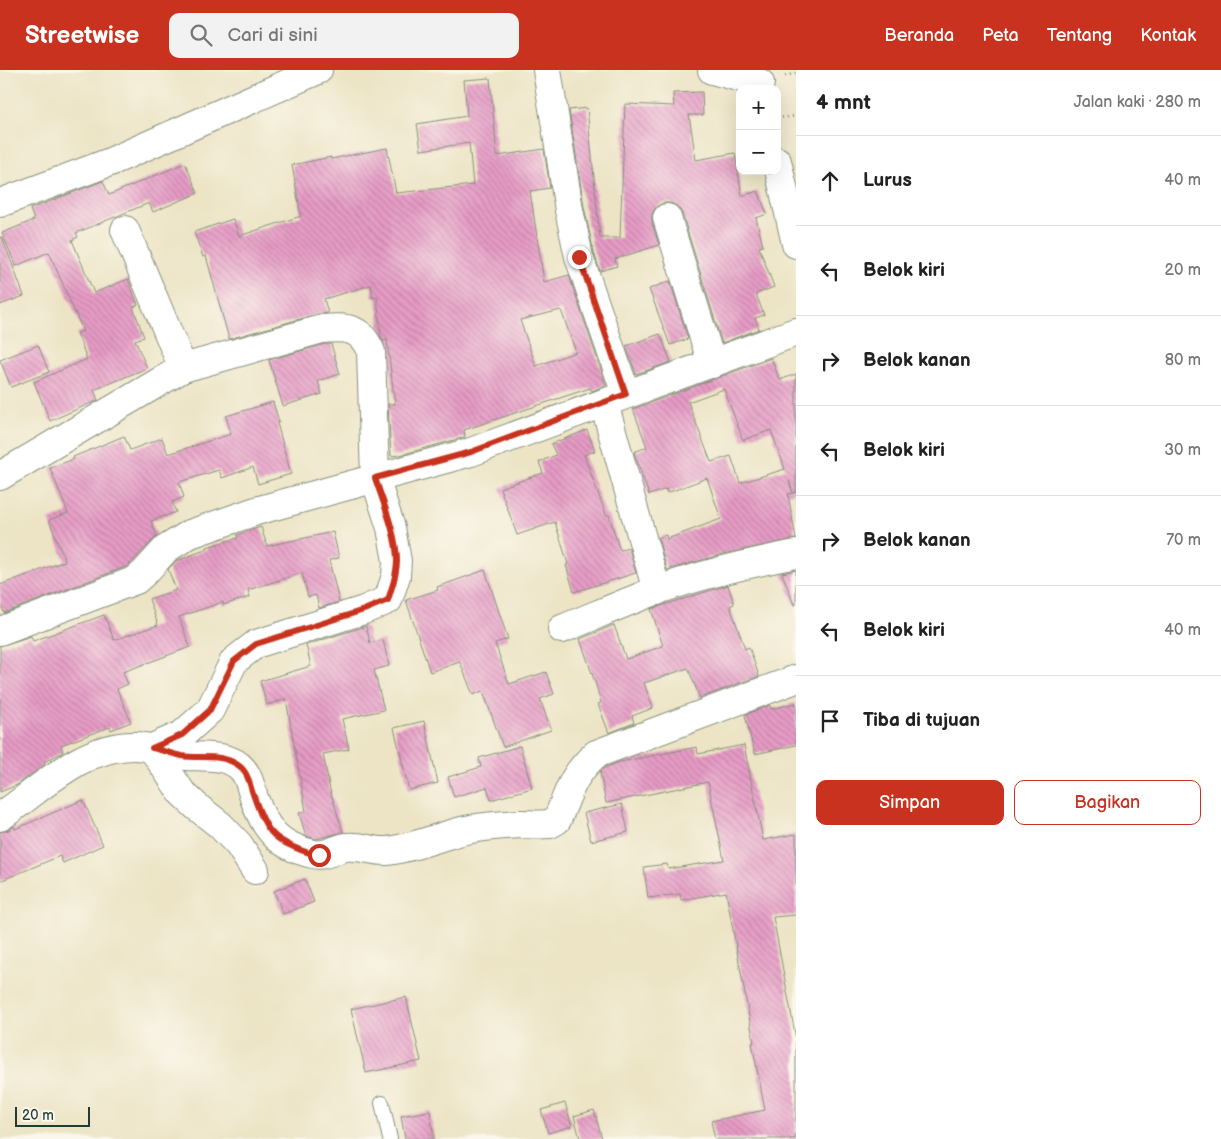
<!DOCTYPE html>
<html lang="id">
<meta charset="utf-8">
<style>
:root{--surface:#fff;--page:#f2f2f2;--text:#222;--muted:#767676;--line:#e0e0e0;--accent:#c8321e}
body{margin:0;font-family:"Balsamiq Sans",sans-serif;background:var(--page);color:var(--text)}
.controls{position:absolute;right:15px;top:15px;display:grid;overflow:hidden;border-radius:10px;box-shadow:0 5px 20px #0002}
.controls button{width:45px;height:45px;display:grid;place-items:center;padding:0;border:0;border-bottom:1px solid var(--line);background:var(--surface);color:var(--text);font:25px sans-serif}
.scale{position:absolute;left:15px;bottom:12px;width:75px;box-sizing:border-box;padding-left:5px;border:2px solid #1f3d34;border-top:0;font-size:14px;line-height:18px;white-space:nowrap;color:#1f3d34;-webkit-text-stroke:4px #fbf7ec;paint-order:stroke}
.stop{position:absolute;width:15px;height:15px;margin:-11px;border:4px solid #c8321e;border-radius:50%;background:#fff}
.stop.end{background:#c8321e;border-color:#fff;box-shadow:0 1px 5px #0008}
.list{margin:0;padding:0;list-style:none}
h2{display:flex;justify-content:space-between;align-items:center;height:65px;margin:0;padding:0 20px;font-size:21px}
h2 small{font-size:16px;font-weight:400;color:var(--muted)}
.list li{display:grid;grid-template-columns:32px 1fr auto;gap:15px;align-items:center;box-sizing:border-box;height:90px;padding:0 20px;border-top:1px solid var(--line)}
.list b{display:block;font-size:19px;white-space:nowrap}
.list em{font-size:16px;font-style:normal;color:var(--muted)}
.actions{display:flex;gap:10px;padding:15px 20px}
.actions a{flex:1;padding:11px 0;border:1px solid var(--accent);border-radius:10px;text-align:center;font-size:18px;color:var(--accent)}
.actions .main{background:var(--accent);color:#fff}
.icon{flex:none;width:28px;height:28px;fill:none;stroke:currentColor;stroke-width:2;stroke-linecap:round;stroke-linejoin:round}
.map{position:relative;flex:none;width:796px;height:1069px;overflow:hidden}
header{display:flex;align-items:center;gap:30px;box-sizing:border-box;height:70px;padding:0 25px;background:var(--accent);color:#fff}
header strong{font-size:24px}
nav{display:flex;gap:28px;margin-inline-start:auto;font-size:18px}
.search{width:350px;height:45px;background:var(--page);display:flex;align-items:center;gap:12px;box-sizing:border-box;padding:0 18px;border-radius:10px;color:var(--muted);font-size:19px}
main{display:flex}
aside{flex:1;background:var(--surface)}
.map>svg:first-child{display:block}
</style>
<header>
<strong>Streetwise</strong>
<div class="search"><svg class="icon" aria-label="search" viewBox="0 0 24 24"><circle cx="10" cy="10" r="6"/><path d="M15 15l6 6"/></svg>Cari di sini</div>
<nav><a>Beranda</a><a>Peta</a><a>Tentang</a><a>Kontak</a></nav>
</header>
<main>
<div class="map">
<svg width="796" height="1069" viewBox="0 0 796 1069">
<defs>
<pattern id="building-back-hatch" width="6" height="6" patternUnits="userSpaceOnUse" patternTransform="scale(1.25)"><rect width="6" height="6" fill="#e79bc6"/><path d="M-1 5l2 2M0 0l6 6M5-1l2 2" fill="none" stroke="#bb80a2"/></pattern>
</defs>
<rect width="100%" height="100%" fill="#fbf7ec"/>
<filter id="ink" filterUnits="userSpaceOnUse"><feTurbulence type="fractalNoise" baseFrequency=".02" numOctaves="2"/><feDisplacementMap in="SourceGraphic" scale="10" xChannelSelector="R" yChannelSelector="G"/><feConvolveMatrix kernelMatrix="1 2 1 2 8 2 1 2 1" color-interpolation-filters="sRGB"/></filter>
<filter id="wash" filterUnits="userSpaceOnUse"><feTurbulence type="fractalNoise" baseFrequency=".0096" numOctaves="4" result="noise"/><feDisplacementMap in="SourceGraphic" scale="20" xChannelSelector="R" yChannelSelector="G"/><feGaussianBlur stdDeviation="1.12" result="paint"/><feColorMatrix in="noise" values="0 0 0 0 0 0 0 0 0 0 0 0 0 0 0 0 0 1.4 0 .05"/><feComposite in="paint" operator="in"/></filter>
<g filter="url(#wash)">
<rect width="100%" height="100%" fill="#ece4c5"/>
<g id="blocks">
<g fill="url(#building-back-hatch)" fill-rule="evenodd">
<path d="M490,8L497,86L544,79L550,118L530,121L544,212L569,205L606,315L592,321L590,318L464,360L465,367L400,385L391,386L388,334H395L387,270L383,271L381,266L377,227L373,228L371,215L324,229L328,243L318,244L229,269L206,186L203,187L194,162L233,149L239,166L301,146L292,95L331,87V89L387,78L396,123L473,115L469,73L421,80L417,54L467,46L464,10ZM561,240L576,282L536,296L520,250Z"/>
<path d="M702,22L703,45H689L696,90L735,83L742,126L758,121L767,144L756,148L763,176L759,177L774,217L756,224L764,245L755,248L759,259L722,273L682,143L677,136L671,133H663L656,137L652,144V153L659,175L615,189L617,196L600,201L594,183L584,137L569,40L587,38L600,168H620L625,34L674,36L673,23Z"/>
<path d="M185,93L198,123L153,142L149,133L76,163L78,167L72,170L94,223L128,209L138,235L133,237L144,267L135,270L147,298L94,320L98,330L50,351L34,312L87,289L77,263L83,261L49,182L16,196L2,163L34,150L30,139L103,111L109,125Z"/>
<path d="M0,167H2L24,226L0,235Z"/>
<path d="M670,211L688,269L670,275L649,219Z"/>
<path d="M660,264L671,292L636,304L626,276Z"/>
<path d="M325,274H331L340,304L318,311L322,324L283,336L269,290Z"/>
<path d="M38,275L49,302L11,317L0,290Z"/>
<path d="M771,288L780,310L796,304V422L793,423L789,411L793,423L788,424L796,469L723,484L667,500L658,468L666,465L667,469L721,449L707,408L667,423L666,419L649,425L634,382L647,377L633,339ZM724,319L743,370L771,360L785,399L740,413L731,386L711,392L688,332Z"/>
<path d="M273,332L279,352L277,353L291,404L258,414L253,397L222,408L219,400L179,412L184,427L172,432L176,442L151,451L157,466L128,496L4,543L0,533V515L65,491L49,450L68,443L50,398L74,389L73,387L124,366L130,380L162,368L168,384L231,364L226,346Z"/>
<path d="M587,360L595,381L584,385L606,445H609L619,478L621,480L629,478L636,503L574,522L566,495L568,494L555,452L517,465L500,418L543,403L539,392L556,385L551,374Z"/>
<path d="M261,457L267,476L333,462L339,488L329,490L339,532L319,538L316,525L308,527L302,503L248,520L250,527L223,535V532L179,547L190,577L123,602L128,614L117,619L131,652L111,660L110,657L61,675L63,682L44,692L45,694L17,715L0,722V576L31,566L33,571L104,545L114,570L158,555L149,529L176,520L168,499L176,491L208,479L207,477L238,468L237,465Z"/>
<path d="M485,500L508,569L495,573L509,614L546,602L554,624L540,629L551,660L503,677L483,621L473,625L460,592L430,602L406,530L438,520L437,517Z"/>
<path d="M796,500V535H794L782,503Z"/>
<path d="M728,515L734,534L730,536L745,579L749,577L759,606L700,628L688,598L644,613L653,638L632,646L634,653L609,663L598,634L601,633L596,615L580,569L614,555L626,589L663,576L651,539Z"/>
<path d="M366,556L370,573L383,570L389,596L374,600L384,640L342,649L349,679L323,684L330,720L343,762L316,769L306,766L299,743L306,741L286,629L267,635L260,611L311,596L306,575Z"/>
<path d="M796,633V675L755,684L745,645L770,635L771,639Z"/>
<path d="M424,651L438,713L409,720L394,658Z"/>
<path d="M744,675L763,770L796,764V845L773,847L796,969V1069H715L711,1051L765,1040L752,973H754L726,822L681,830L680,824L648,828L644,797L667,794L668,799L724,790L708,712L606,733L600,702L604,698L620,692L697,677L698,684Z"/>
<path d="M520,676L532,718L491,730L487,717L454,727L448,707L481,697L479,688Z"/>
<path d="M83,730L103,775L63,793L60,786L0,811V762L9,760L14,756L15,759Z"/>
<path d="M622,734L628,762L591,771L584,743Z"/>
<path d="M305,809L314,832L283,844L274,821Z"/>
<path d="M406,927L421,991L366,1003L351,939Z"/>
<path d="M565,1033L572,1056L548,1063L541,1040Z"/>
<path d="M594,1040L602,1069H580L574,1046Z"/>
<path d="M430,1041L434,1069H405L401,1046Z"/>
</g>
</g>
</g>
<g filter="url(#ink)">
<use href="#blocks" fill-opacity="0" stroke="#86907c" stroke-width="1"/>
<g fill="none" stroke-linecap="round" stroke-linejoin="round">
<defs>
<path id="service" d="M382,1033L390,1069"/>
<g id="minor">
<path d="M547,0L569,140L579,187L626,324"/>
<path d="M712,0L760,13"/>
<path d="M777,91L796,174"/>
<path d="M0,133L110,92L318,0"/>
<path d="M667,148L712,294"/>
<path d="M125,160L183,298L322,259C347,257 361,257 371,282L375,408L391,458L397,491L396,506L388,530L364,540L256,574L234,591L210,640L182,665L152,678"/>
<path d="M604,333L657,521"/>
<path d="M0,406L183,298"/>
<path d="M562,559C594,546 626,532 658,520C703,504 750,493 796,484"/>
<path d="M0,561L136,510L145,502L166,479L190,464L256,441L471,382L796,262"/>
<path d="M152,678L182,723L197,737L220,755L239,775L255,800"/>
<path d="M0,747C41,719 82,675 135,676C153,676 169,686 186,686C204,687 230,684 243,700C249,707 251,718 254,728C265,760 279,776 313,784C325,787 335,779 346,777C360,775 373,782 387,781C416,778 443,764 471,759C487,756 503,755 520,754C530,754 540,755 550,754L557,750C569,722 572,705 596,684L796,609"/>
</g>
</defs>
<use href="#service" stroke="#86907c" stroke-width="16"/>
<use href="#minor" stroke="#86907c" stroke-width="30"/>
<g stroke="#86907c" stroke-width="3" stroke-dasharray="1 4" stroke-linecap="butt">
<path d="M785,6L796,3"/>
<path d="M777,48L796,46"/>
</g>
<use href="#service" stroke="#fff" stroke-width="14"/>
<use href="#minor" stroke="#fff" stroke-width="28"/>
</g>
</g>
<g fill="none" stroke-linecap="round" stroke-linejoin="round" filter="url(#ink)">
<path stroke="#c8321e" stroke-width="6" d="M319,785C305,783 280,773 271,762C262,751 257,735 252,721C249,711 247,701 238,695C221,683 200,689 182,686C172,684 162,680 152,678L182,665L210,640L234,591L256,574L364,540L388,530C392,517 397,505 397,491C397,466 383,432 375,408L471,382L626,324L579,187"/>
</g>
</svg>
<div class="controls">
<button>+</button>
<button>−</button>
</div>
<div class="scale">20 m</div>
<div class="stop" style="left:319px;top:785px"></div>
<div class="stop end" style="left:579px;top:187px"></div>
</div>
<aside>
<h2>4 mnt<small>Jalan kaki · 280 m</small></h2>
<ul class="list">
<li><svg class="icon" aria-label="ahead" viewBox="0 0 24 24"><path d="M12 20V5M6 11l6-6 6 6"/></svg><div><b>Lurus</b></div><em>40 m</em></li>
<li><svg class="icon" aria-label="left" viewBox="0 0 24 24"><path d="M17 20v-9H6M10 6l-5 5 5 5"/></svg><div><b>Belok kiri</b></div><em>20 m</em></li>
<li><svg class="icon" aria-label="right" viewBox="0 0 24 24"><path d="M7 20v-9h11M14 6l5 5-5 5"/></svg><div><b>Belok kanan</b></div><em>80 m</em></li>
<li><svg class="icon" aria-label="left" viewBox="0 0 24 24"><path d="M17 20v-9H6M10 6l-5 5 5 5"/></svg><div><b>Belok kiri</b></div><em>30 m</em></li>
<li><svg class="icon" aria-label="right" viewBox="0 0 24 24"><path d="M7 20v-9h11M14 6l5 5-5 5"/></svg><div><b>Belok kanan</b></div><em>70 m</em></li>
<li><svg class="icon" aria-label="left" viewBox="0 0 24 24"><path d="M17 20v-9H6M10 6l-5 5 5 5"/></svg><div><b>Belok kiri</b></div><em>40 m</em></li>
<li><svg class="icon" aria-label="arrive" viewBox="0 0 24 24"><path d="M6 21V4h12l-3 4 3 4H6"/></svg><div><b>Tiba di tujuan</b></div></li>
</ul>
<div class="actions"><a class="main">Simpan</a><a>Bagikan</a></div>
</aside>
</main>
